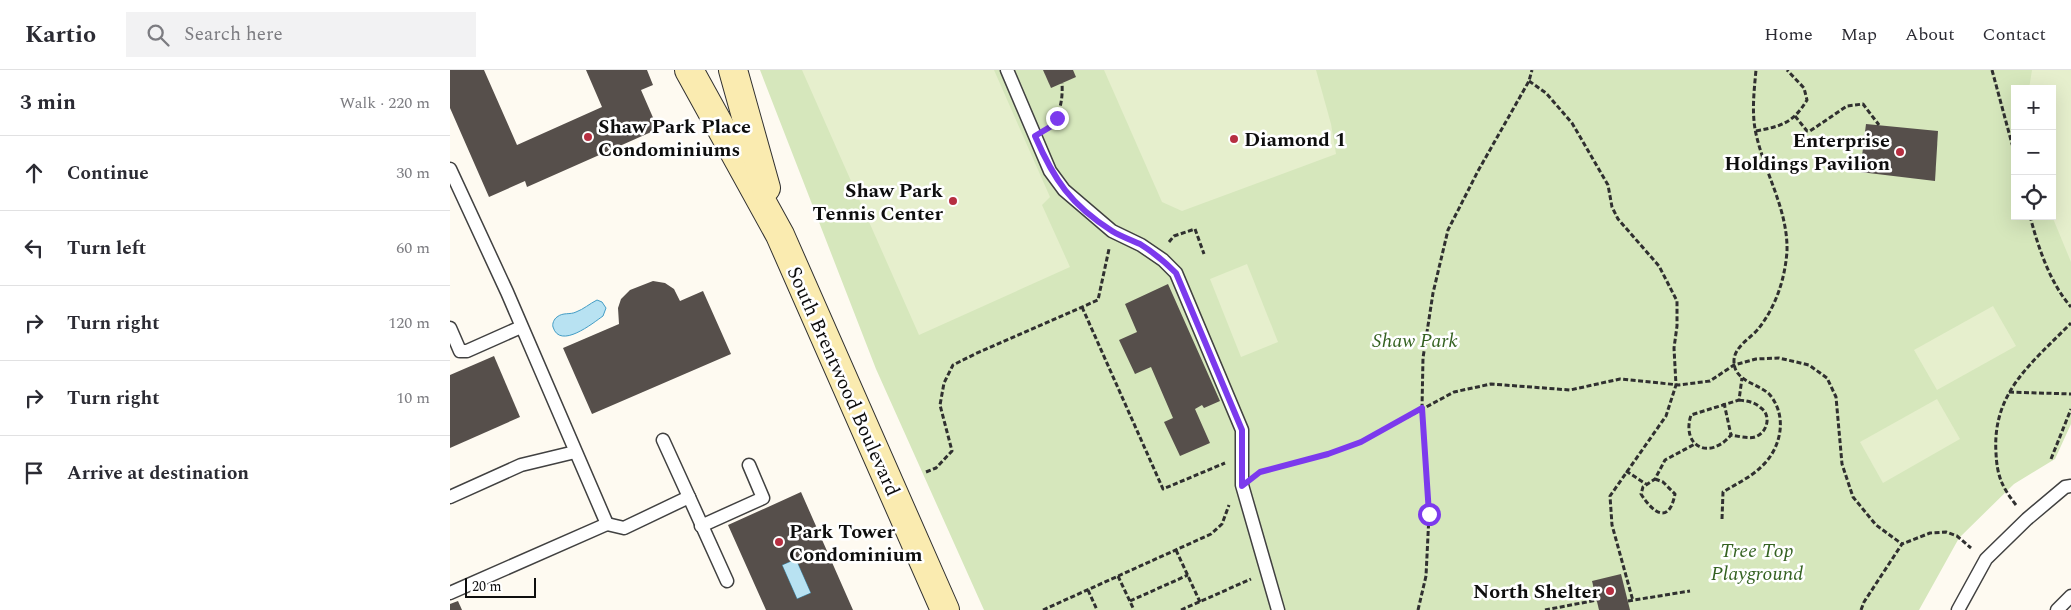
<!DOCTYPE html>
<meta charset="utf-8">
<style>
:root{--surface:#fff;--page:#f2f2f3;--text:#2b2b33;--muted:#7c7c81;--line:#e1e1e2}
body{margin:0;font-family:Spectral,serif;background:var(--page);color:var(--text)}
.controls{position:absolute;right:15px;top:15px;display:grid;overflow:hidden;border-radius:0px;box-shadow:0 5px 20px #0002}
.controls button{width:45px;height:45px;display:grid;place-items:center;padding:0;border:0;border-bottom:1px solid var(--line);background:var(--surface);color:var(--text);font:25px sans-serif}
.scale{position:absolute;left:15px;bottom:12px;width:71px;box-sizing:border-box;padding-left:5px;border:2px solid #0e0e0e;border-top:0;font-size:14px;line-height:18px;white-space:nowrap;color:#0e0e0e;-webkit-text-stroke:4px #fff;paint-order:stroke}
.stop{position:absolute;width:15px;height:15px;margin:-11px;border:4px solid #7c3aed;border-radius:50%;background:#fff}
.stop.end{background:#7c3aed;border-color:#fff;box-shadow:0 1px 5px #0008}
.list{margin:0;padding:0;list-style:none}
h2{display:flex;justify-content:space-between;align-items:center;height:65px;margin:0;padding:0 20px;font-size:21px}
h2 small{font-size:16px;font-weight:400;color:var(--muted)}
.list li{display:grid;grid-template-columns:32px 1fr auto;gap:15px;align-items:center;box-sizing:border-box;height:75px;padding:0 20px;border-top:1px solid var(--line)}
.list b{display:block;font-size:19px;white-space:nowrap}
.list em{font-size:16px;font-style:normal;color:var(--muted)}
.icon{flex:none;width:28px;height:28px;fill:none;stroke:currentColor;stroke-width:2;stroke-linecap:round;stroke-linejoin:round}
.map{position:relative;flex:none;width:1621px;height:540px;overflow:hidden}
header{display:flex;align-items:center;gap:30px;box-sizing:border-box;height:70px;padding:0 25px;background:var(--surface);border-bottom:1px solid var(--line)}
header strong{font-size:24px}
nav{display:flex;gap:28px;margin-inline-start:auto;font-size:18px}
.search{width:350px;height:45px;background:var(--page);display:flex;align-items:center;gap:12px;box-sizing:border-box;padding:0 18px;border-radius:0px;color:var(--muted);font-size:19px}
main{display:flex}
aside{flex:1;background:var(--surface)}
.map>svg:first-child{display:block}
</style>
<header>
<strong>Kartio</strong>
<div class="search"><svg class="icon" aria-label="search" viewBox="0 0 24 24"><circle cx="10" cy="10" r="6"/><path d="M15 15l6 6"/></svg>Search here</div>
<nav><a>Home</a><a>Map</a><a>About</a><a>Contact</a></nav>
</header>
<main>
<aside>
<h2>3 min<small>Walk · 220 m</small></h2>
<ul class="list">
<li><svg class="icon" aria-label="ahead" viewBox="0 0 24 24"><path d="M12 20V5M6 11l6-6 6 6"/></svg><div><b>Continue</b></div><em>30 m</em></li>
<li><svg class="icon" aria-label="left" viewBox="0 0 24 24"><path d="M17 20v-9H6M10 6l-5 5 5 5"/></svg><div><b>Turn left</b></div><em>60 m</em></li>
<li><svg class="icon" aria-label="right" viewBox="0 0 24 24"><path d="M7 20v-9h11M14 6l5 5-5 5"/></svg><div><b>Turn right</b></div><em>120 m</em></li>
<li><svg class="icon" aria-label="right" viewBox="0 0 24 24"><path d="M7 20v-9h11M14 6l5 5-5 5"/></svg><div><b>Turn right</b></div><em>10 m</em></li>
<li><svg class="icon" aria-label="arrive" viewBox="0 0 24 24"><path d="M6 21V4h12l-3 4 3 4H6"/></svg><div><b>Arrive at destination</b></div></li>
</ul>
</aside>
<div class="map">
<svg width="1621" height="540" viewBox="0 0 1621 540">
<rect width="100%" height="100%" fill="#fefaf1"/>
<path fill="#d6e7bc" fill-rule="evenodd" d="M310,0H1621V354L1605,389L1564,414L1509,468L1469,540H534L426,299ZM1565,19H1602V146H1565Z"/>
<g fill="#e6efcd">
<path d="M352,0H544L600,127L592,135L620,197L469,265Z"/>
<path d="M654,0H866L881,54L886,84L732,141L712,132Z"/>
<path d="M1582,0H1621V192L1602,146V19H1579Z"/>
<path d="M797,194L828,272L791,287L760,209Z"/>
<path d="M1543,236L1566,276L1487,320L1464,280Z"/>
<path d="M1487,329L1510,369L1433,413L1410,372Z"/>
</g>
<g fill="#b8e2f2" stroke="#449dc5">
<path d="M147,230L152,232L156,238L153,246C143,253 110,280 103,257C102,254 104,249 107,247C113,242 120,245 126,242C134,239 139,234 147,230Z"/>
<path d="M346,489L361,523L347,529L332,495Z"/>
</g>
<g fill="#564f4b" fill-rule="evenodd">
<path d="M0,0H34L67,75L152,37L136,0H197L203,15L191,20L208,59L77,117L75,111L39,127L0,38Z"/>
<path d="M593,0H623L626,7L601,18Z"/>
<path d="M1416,54L1488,61L1485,111L1410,102Z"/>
<path d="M203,211L215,213L224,219L230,231L253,221L281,284L142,344L113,278L169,254L168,238L171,229L180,220Z"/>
<path d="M718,214L770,331L754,338L752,335L745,339L760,373L730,386L714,352L723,348L701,297L685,304L669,270L687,262L675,234Z"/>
<path d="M44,286L70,347L0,378V305Z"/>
<path d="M351,422L403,540H316L278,455ZM346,489L361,523L347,529L332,495Z"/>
<path d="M1171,504L1180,540H1149L1142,511Z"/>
<path d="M8,531L12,540H0V534Z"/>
</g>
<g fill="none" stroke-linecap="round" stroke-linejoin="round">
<defs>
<g id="lane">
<path d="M557,0L600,101L614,120L662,161L691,175L713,190L726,203L792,360V415L828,540"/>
<path d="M0,99L57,222L157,454L0,523"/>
<path d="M0,258L10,281H17L71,257"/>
<path d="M0,427L71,395L125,382"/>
<path d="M239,427L277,511"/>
<path d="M157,454L174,458L239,427L213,370"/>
<path d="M251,456L313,428L299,395"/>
<path d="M1508,540L1536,489L1577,449L1615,417L1621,416"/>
<path d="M1607,540L1621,526"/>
</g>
<g id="secondary">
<path d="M239,0L330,165L495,540"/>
<path d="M283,0L316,118"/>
</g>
</defs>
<use href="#lane" stroke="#414141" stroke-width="15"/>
<use href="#secondary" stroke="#303030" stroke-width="30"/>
<g stroke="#303030" stroke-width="3" stroke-dasharray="5 2.5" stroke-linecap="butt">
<path d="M1542,0L1565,85"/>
<path d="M1079,11L1096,23L1122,53L1158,115L1162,137L1168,149L1209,196L1227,231V256L1224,278L1226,315L1216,346L1160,426L1162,455L1183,531"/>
<path d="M1345,46L1357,61H1360L1397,36L1413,34L1429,55"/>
<path d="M601,56C610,43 613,30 612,13"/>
<path d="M1306,61C1332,56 1343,53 1357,30L1354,18L1337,0"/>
<path d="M1580,146C1588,177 1600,213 1621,237"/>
<path d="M719,172L724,166L745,159L754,184"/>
<path d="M632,237L713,419L775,393"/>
<path d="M1559,322L1621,324"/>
<path d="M1289,330C1297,331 1305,332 1311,338C1322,346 1317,363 1305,367C1298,369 1288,366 1281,365C1259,391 1231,376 1241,345L1289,330L1292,308"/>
<path d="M1274,333L1281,365"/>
<path d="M1601,389L1621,339"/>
<path d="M1176,401L1196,414"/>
<path d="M476,402L486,398L502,381L490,335L494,313L503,295L525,284L648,230L659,179"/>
<path d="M810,402L878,384L911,372L1004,322L1041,314L1120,320L1170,309L1229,315L1260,311L1284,295L1306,289L1329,288L1359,295L1377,308L1386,327L1392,394L1403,427L1426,455L1452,474"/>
<path d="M1205,409L1213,412L1225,424C1219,455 1203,443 1191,424L1193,417L1205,409L1215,390L1245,374"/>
<path d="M1566,435C1552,417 1547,406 1546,383C1542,322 1582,293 1621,253"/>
<path d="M1272,449L1273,422C1286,414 1301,407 1311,397C1331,379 1338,347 1320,325C1309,313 1283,312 1284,290C1285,276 1301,268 1309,258C1326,236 1335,209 1337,181C1338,141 1316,105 1307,68C1301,46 1304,22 1306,0"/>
<path d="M726,480L750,532"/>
<path d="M668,506L684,540"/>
<path d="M638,520L647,540"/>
<path d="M680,531L738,505"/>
<path d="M1178,531L1240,521"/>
<path d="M593,540L761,464L772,454L779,435"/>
<path d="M731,540L801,509"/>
<path d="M968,540L976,506L979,445L972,338L973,288L983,223L998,160L1028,101L1079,11L1082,0"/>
<path d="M1095,540L1147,530"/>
<path d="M1411,540L1414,532L1452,474L1480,463L1496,462L1507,466L1521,478"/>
</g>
<use href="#lane" stroke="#fff" stroke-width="12"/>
<use href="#secondary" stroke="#faebb0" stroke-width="28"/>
</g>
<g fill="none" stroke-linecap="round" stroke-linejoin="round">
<path stroke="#7c3aed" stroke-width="6" d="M607,48L600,57L585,66C604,110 621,135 662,161C670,166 681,170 690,174C703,182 715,192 726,203L792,360V416L810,402L878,384L911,372L972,338L979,444"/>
</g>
<g fill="#b62f41" stroke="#fff" stroke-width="2">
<circle cx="138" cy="67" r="5"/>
<circle cx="784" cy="69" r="5"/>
<circle cx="1450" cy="82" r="5"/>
<circle cx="503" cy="131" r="5"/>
<circle cx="329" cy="472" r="5"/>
<circle cx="1160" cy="521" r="5"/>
</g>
<g text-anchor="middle" stroke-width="5" stroke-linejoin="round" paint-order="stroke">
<g font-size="20" font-weight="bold" fill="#0e0e0e" stroke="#fff" text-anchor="start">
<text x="148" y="63">Shaw Park Place<tspan x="148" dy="23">Condominiums</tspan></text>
<text x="794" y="76">Diamond 1</text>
<text x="1440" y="77" text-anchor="end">Enterprise<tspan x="1440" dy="23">Holdings Pavilion</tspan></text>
<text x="493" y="127" text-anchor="end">Shaw Park<tspan x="493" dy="23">Tennis Center</tspan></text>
<text x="339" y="468">Park Tower<tspan x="339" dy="23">Condominium</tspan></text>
<text x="1150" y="528" text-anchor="end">North Shelter</text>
</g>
<g font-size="20" font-style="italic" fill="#356222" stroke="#fff">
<text x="965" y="277">Shaw Park</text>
<text x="1307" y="487">Tree Top<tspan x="1307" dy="23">Playground</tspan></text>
</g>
<g font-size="20" fill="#0e0e0e" stroke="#fff">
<text transform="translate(394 311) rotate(66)" y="7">South Brentwood Boulevard</text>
</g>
</g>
</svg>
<div class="controls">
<button>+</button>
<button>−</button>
<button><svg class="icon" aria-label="locate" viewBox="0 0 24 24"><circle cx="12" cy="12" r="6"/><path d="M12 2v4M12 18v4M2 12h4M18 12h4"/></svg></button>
</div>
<div class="scale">20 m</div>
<div class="stop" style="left:979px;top:444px"></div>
<div class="stop end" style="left:607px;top:48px"></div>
</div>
</main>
